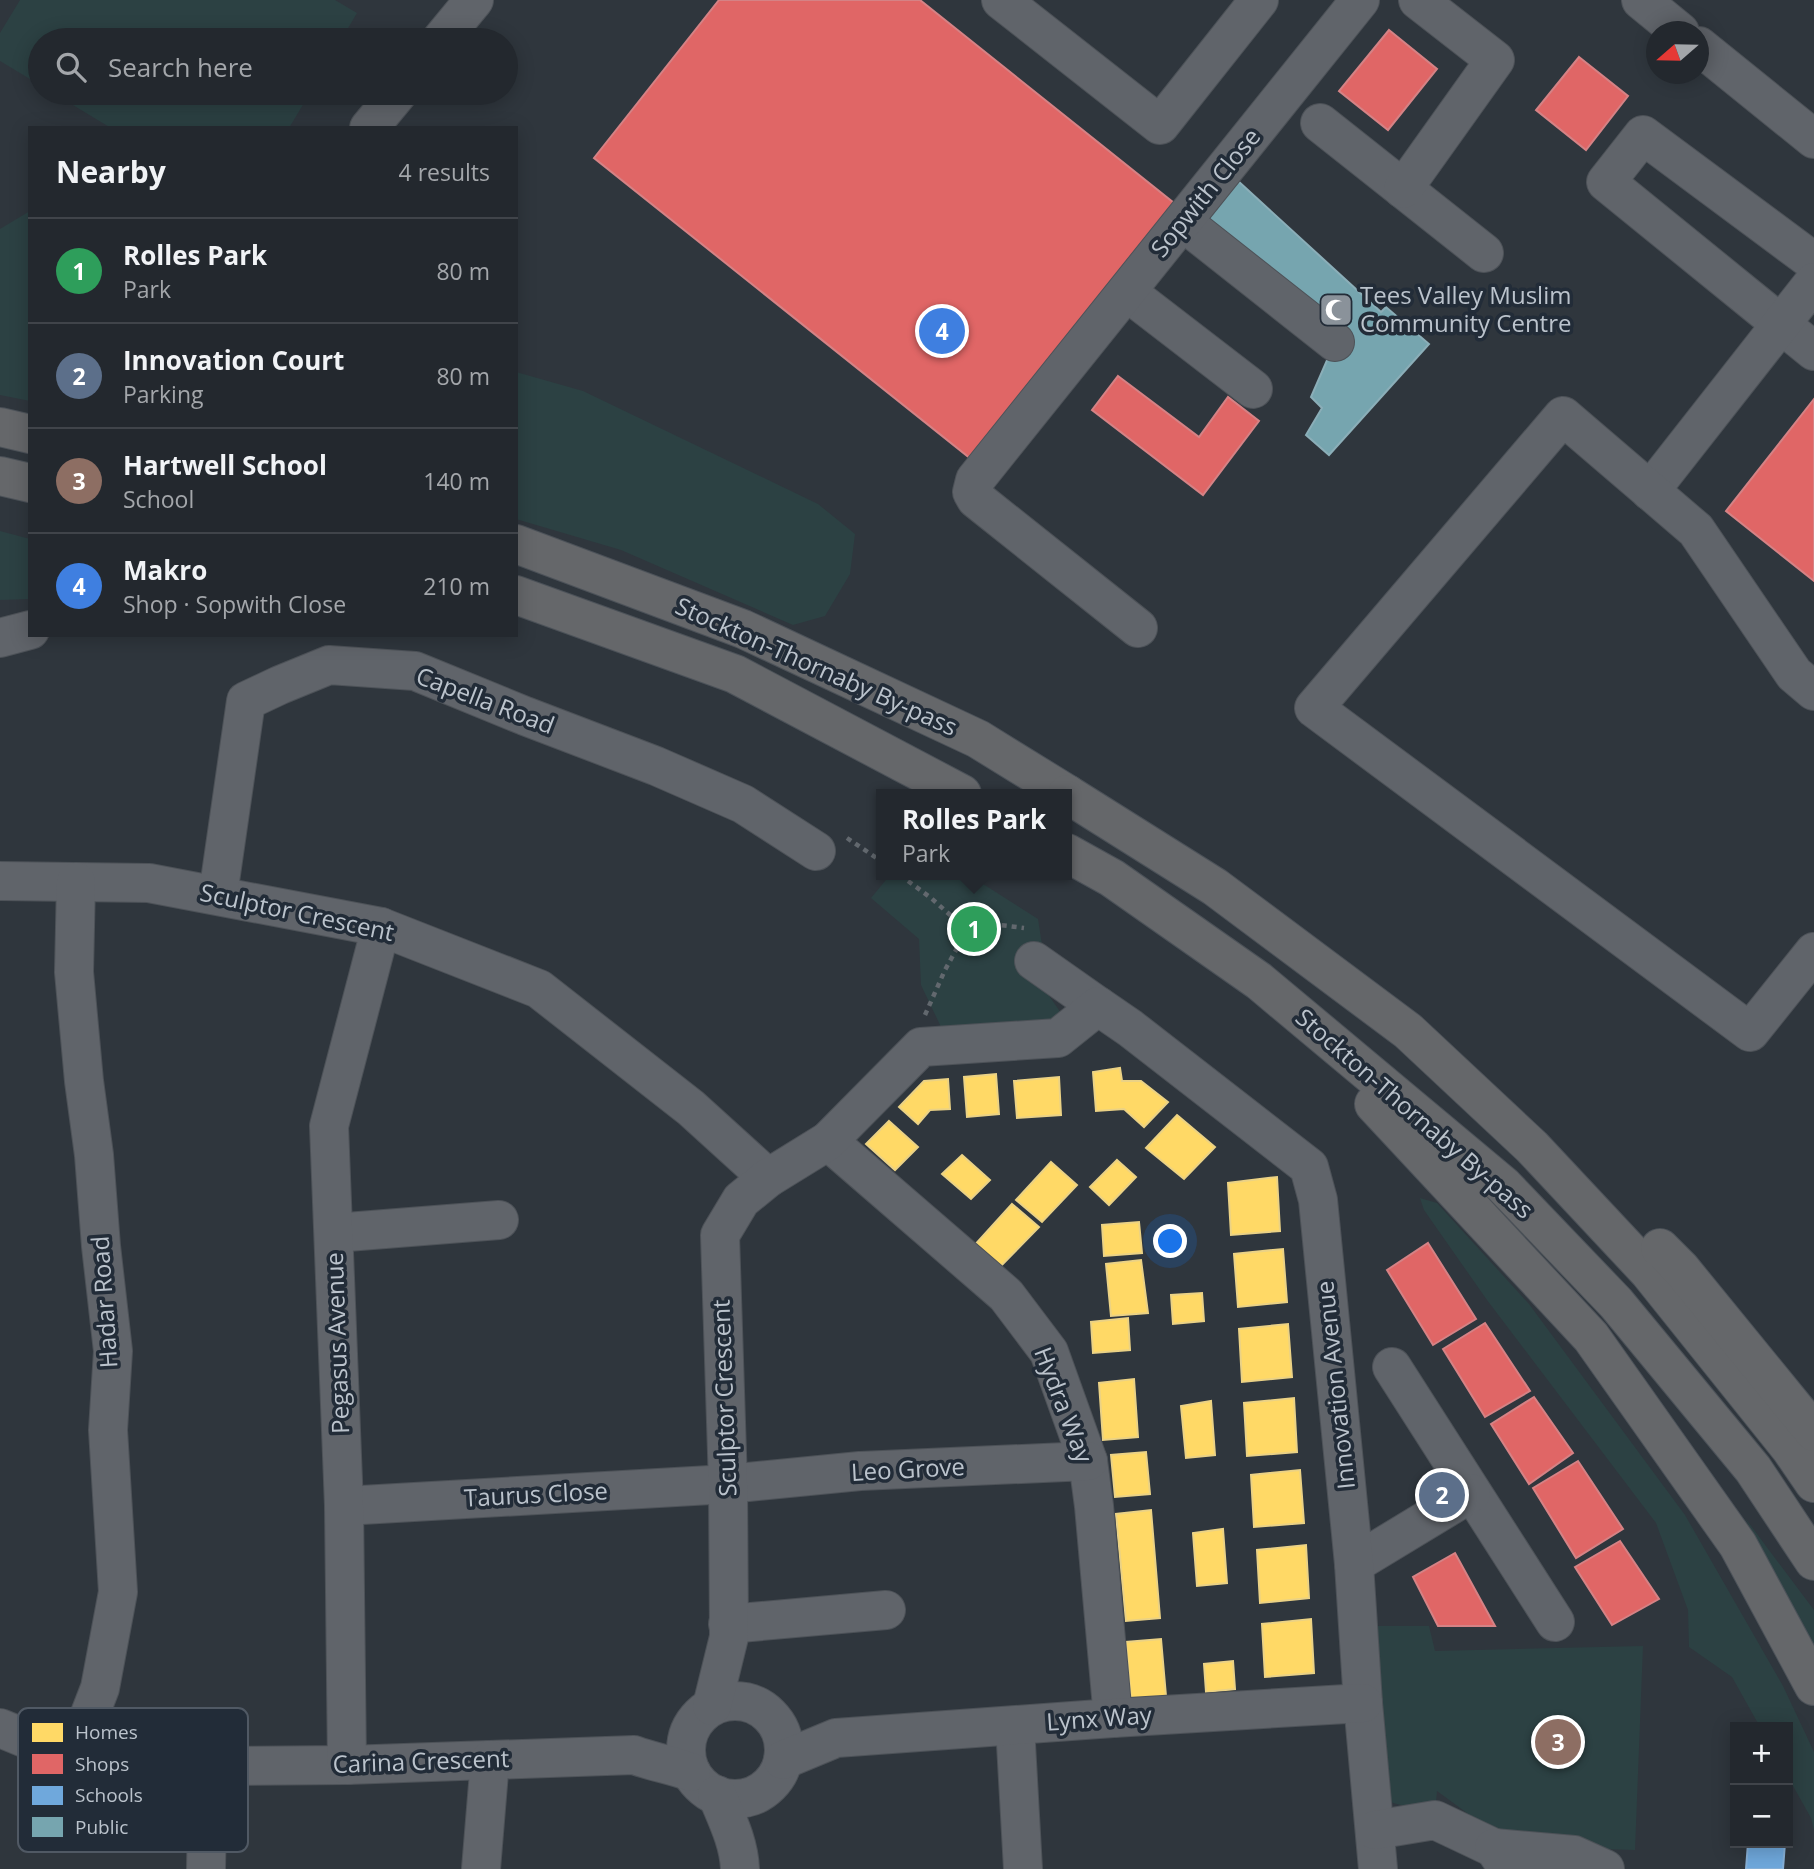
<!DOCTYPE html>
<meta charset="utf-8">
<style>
:root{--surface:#23282e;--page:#2b3036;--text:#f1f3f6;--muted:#a3a6aa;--line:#40444a;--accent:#d93025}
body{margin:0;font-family:"Open Sans",sans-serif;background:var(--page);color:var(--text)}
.controls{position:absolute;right:21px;bottom:21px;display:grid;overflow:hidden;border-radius:0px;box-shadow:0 4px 18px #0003}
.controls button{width:63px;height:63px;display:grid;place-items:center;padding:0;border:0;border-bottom:2px solid var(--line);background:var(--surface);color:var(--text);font:35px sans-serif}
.compass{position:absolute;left:1646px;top:21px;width:63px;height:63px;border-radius:50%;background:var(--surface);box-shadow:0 4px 18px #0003;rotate:250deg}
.you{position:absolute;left:1171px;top:1242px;width:24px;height:24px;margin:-18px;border:5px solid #fff;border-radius:50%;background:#1a73e8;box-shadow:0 0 0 10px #1a73e833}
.badge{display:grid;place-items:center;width:46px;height:46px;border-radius:50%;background:var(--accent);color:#fff;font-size:23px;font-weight:700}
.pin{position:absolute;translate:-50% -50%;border:4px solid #fff;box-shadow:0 2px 7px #0006}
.popup{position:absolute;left:876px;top:789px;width:196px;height:91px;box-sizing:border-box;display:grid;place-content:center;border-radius:0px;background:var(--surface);filter:drop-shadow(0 2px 5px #0005);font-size:23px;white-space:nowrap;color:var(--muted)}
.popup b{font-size:26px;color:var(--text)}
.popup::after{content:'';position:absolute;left:50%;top:100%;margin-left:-14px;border:14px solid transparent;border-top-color:var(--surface)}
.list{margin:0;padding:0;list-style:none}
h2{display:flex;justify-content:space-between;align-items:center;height:91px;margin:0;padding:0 28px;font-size:30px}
h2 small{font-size:23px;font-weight:400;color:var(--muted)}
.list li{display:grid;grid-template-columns:46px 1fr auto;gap:21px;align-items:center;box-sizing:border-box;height:105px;padding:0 28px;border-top:2px solid var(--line)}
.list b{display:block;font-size:26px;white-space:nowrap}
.list p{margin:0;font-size:23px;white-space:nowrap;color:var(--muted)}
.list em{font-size:23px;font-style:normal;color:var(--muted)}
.icon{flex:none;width:38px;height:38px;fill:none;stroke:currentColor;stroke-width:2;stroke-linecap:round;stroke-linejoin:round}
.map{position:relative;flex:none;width:1814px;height:1869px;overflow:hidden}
.search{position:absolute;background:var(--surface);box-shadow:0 4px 18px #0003;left:28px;top:28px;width:490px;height:77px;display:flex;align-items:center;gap:18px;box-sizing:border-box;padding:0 24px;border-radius:38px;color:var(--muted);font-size:26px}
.panel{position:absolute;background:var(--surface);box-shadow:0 4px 18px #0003;left:28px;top:126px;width:490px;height:511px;border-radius:0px}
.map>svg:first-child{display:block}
</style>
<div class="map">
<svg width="1814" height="1869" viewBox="0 0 1814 1869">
<rect width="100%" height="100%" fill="#2f363d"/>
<g fill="#2c4143">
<path d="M20,0H335L357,13L341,40H40V85L0,61V33Z"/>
<path d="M53,93H310L289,128H111Z"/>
<path d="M30,211V401L0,395V229Z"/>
<path d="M516,372L583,391L818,504L855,534L850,574L825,616L793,625L621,550L516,519Z"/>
<path d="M0,531L30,539V599L0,600Z"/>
<path d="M890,875H969L1038,919L1042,945L1034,974L1061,1013L1047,1022L941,1027L921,985L919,939L871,898Z"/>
<path d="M1420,1198L1437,1203L1529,1304L1685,1515L1783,1686L1814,1752V1830L1811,1818L1788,1777V1727H1760L1732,1677L1689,1647L1688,1610L1656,1523L1487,1300L1424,1210Z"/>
<path d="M1745,1518L1814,1610V1646Z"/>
<path d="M1369,1626H1429L1435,1651L1643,1646L1635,1850L1512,1846L1437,1791L1436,1802L1412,1808L1386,1801Z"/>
</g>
<g fill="#ffd966" stroke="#ebd285" stroke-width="2">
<path d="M1120,1068L1122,1081H1141L1168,1102L1144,1127L1124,1109L1096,1111L1093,1072Z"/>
<path d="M996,1074L999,1114L967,1117L964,1077Z"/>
<path d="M1059,1077L1061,1115L1017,1118L1014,1081Z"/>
<path d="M948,1079L950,1109L930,1110L918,1124L899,1107L924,1081Z"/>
<path d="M1177,1115L1215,1147L1184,1179L1146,1148Z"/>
<path d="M889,1121L918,1147L895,1170L866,1144Z"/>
<path d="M962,1155L990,1180L971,1199L942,1174Z"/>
<path d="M1117,1160L1136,1177L1109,1205L1090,1187Z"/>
<path d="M1051,1162L1077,1185L1042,1222L1016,1200Z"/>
<path d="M1277,1177L1280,1231L1231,1235L1228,1183Z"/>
<path d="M1012,1204L1039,1227L999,1268L973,1247Z"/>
<path d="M1139,1222L1142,1253L1104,1256L1102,1225Z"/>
<path d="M1283,1249L1287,1302L1238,1307L1234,1254Z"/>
<path d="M1141,1260L1148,1313L1111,1316L1106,1264Z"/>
<path d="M1202,1293L1204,1321L1173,1324L1171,1295Z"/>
<path d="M1128,1318L1130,1350L1093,1353L1091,1322Z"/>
<path d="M1288,1324L1292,1377L1242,1382L1239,1329Z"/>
<path d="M1134,1379L1138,1437L1103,1440L1099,1383Z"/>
<path d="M1294,1398L1297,1452L1247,1456L1244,1403Z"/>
<path d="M1211,1401L1215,1455L1186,1458L1181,1406Z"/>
<path d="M1146,1452L1150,1494L1115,1497L1111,1455Z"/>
<path d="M1300,1470L1304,1523L1254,1527L1251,1475Z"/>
<path d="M1151,1510L1160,1618L1126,1621L1116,1514Z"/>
<path d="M1223,1529L1227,1583L1197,1586L1193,1533Z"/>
<path d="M1306,1545L1309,1598L1260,1603L1257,1550Z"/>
<path d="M1311,1619L1314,1673L1265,1677L1262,1624Z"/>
<path d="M1161,1639L1166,1696L1131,1699L1126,1642Z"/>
<path d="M1233,1661L1235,1689L1206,1692L1204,1664Z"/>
</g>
<g fill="#e06666" stroke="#d58285" stroke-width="2">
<path d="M719,0H920L1174,203L971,459L594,158Z"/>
<path d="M1389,30L1437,69L1388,130L1339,91Z"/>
<path d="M1579,57L1628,96L1586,150L1536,110Z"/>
<path d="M1118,376L1199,437L1228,397L1259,421L1203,495L1092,410Z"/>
<path d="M1814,399V581L1726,511Z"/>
<path d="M1428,1243L1476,1319L1433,1345L1387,1270Z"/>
<path d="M1485,1323L1530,1391L1485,1417L1443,1349Z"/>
<path d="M1534,1397L1573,1453L1529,1484L1491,1424Z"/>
<path d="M1578,1461L1623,1529L1576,1558L1533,1488Z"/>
<path d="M1620,1541L1659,1599L1612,1625L1575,1567Z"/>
<path d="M1455,1553L1495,1626H1438L1413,1577Z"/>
</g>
<path fill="#6fa8dc" stroke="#86b0d7" stroke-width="2" d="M1748,1843H1785L1783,1869H1746Z"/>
<path fill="#76a5af" stroke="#8baeb8" stroke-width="2" d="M1225,169L1381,312L1386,307L1429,344L1329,455L1306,435L1322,408L1311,397L1335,342L1183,222Z"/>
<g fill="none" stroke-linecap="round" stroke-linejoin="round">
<defs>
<g id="minor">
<path d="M1001,0L1160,125L1259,0"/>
<path d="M1641,0L1680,32"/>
<path d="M441,40L474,0"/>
<path d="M1699,46L1814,139"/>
<path d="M1320,123L1484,253"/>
<path d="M369,128L398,93"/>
<path d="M1403,189L1495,60L1418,0"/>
<path d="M1183,222L1335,342"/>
<path d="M1814,262L1643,135L1606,182L1814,351"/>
<path d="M1127,292L1253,389"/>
<path d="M1650,491L1814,282"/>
<path d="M1138,628L976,499L972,492L975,480L1360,0"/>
<path d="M0,638L30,630"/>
<path d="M1814,691L1794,674L1696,530L1563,416L1314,708L1750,1032L1814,952"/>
<path d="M0,881L149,883L381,927L539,989L691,1108L768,1178"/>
<path d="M218,895L246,701L280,685L329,665L415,671L525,716L656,766L743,804L816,851"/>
<path d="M1034,961L1098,1006"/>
<path d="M828,1141L1006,1295L1049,1352L1088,1461L1094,1506L1113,1718"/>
<path d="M334,1233L499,1220"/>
<path d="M1392,1367L1555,1622"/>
<path d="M344,1506L728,1484L860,1471L1088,1461"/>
<path d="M1354,1564L1471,1493"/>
<path d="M728,1624L886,1610"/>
<circle cx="735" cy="1750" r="49"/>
<path d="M712,1706L729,1637L728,1484L720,1235L741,1200L768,1178L828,1141L921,1047L1058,1038L1098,1006L1130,1028L1309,1167L1318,1200L1354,1564L1363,1703L1378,1869"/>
<path d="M1015,1726L1023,1869"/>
<path d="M0,1728L73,1758L208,1766L347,1765L634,1755C653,1762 672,1765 691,1772"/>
<path d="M73,1758L100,1688L118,1592L108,1430L113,1351L101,1246L94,1155L84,1081L74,972L76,882"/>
<path d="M783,1760L836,1738L1113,1718L1363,1703"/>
<path d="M347,1765L344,1506L329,1126L381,927"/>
<path d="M717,1795C727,1819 739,1843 740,1869"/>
<path d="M1375,1830L1435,1820L1494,1848"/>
<path d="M206,1869L208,1766"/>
<path d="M481,1869L490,1760"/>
<path d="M1508,1869L1494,1848L1574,1855L1605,1869"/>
</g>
<g id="highway">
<path d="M0,427L30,434"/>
<path d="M0,476L30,483"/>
<path d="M516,544L743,629L978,739L1067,794"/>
<path d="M516,595L735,674L962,794"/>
<path d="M1067,794L1215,887L1408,1031L1532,1147L1649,1272L1790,1448L1814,1483"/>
<path d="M1067,853L1112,878L1259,981L1503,1185L1616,1303L1753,1469L1814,1561"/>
<path d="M1374,1104L1591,1337L1738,1545L1814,1686"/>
<path d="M1660,1248L1681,1269L1814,1432"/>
</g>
</defs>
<use href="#minor" stroke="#4d5258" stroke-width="40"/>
<use href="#highway" stroke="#4c5259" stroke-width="40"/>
<g stroke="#62686e" stroke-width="4.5" stroke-dasharray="5 5" stroke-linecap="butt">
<path d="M847,838L881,861"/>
<path d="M900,875L931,898L967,930"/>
<path d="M925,1015L945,970L967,930L1000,925L1024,928"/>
</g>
<use href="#minor" stroke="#60646a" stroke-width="38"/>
<use href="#highway" stroke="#65676a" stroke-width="38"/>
</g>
<defs>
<symbol id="mosque-square" viewBox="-11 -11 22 22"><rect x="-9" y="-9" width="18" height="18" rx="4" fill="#8a929a" stroke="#222c38"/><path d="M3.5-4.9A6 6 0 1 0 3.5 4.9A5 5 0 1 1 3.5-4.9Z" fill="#fff"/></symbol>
</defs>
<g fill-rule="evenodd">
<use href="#mosque-square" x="1317" y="291" width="38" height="38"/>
</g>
<g text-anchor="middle" stroke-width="7" stroke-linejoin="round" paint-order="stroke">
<g font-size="24" fill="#bbc3cc" stroke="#222c38">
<text transform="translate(1206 193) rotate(-51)" y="8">Sopwith Close</text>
<text transform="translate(816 667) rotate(24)" y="8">Stockton-Thornaby By-pass</text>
<text transform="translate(485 701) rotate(21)" y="8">Capella Road</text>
<text transform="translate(297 913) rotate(12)" y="8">Sculptor Crescent</text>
<text transform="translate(1414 1114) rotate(41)" y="8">Stockton-Thornaby By-pass</text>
<text transform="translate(105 1302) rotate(-94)" y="8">Hadar Road</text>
<text transform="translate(338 1343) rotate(-92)" y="8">Pegasus Avenue</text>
<text transform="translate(1336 1385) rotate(-96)" y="8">Innovation Avenue</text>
<text transform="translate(725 1398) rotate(-92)" y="8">Sculptor Crescent</text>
<text transform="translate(1063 1405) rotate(69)" y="8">Hydra Way</text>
<text transform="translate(908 1470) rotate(-3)" y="8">Leo Grove</text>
<text transform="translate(536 1495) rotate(-3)" y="8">Taurus Close</text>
<text transform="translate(1099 1719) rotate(-4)" y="8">Lynx Way</text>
<text transform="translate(421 1762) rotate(-2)" y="8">Carina Crescent</text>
</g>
<g font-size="24" fill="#bbc3cc" stroke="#222c38" text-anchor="start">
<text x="1360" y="304">Tees Valley Muslim<tspan x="1360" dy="28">Community Centre</tspan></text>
</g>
</g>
<rect x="18" y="1708" width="230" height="144" rx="10" fill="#222c38" stroke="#505964" stroke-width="2"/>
<rect x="32" y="1723" width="31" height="19" fill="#ffd966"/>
<rect x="32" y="1754" width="31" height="20" fill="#e06666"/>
<rect x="32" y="1786" width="31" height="19" fill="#6fa8dc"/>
<rect x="32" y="1817" width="31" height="20" fill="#76a5af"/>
<g font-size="19" fill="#bbc3cc">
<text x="75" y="1739">Homes</text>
<text x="75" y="1771">Shops</text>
<text x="75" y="1802">Schools</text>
<text x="75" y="1834">Public</text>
</g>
</svg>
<div class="controls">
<button>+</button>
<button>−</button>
</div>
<svg class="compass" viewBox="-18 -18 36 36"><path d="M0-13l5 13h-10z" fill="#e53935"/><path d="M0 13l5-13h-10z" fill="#a3a6aa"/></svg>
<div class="you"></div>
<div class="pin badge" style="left:974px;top:929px;background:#2e9e5b">1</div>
<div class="popup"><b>Rolles Park</b>Park</div>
<div class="pin badge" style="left:1442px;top:1495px;background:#5c6f8a">2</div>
<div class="pin badge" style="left:1558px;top:1742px;background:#8d6e63">3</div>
<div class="pin badge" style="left:942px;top:331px;background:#3f7fe0">4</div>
<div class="search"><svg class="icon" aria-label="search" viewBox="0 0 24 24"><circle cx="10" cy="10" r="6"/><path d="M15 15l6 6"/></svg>Search here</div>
<section class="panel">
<h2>Nearby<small>4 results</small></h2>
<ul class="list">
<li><span class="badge" style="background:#2e9e5b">1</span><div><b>Rolles Park</b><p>Park</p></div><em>80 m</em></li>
<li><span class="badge" style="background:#5c6f8a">2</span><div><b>Innovation Court</b><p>Parking</p></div><em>80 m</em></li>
<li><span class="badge" style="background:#8d6e63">3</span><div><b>Hartwell School</b><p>School</p></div><em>140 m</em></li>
<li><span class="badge" style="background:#3f7fe0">4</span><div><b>Makro</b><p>Shop · Sopwith Close</p></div><em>210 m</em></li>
</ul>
</section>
</div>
